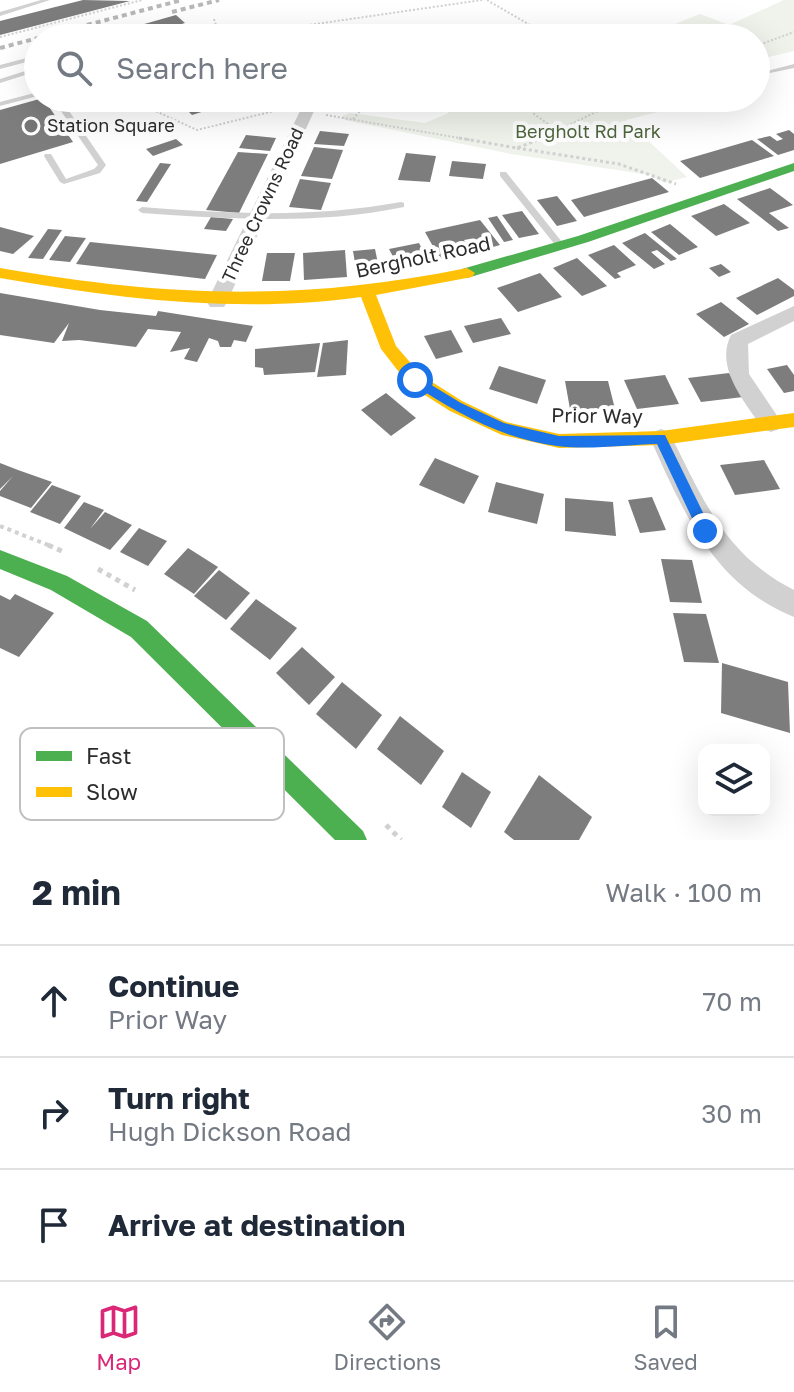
<!DOCTYPE html>
<meta charset="utf-8">
<style>
:root{--surface:#fff;--page:#f2f2f3;--text:#1f2937;--muted:#747a83;--line:#e0e1e3;--accent:#db2777}
body{margin:0;font-family:"Golos Text",sans-serif;background:var(--page);color:var(--text)}
.controls{position:absolute;right:24px;bottom:24px;display:grid;overflow:hidden;border-radius:16px;box-shadow:0 8px 32px #0002}
.controls button{width:72px;height:72px;display:grid;place-items:center;padding:0;border:0;border-bottom:2px solid var(--line);background:var(--surface);color:var(--text);font:40px sans-serif}
.stop{position:absolute;width:24px;height:24px;margin:-18px;border:6px solid #1a73e8;border-radius:50%;background:#fff}
.stop.end{background:#1a73e8;border-color:#fff;box-shadow:0 2px 8px #0008}
.list{margin:0;padding:0;list-style:none}
h2{display:flex;justify-content:space-between;align-items:center;height:104px;margin:0;padding:0 32px;font-size:34px}
h2 small{font-size:26px;font-weight:400;color:var(--muted)}
.list li{display:grid;grid-template-columns:52px 1fr auto;gap:24px;align-items:center;box-sizing:border-box;height:112px;padding:0 32px;border-top:2px solid var(--line)}
.list b{display:block;font-size:30px;white-space:nowrap}
.list p{margin:0;font-size:26px;white-space:nowrap;color:var(--muted)}
.list em{font-size:26px;font-style:normal;color:var(--muted)}
.icon{flex:none;width:44px;height:44px;fill:none;stroke:currentColor;stroke-width:2;stroke-linecap:round;stroke-linejoin:round}
.map{position:relative;flex:none;width:794px;height:840px;overflow:hidden}
.search{position:absolute;background:var(--surface);box-shadow:0 8px 32px #0002;left:24px;right:24px;top:24px;height:88px;display:flex;align-items:center;gap:20px;box-sizing:border-box;padding:0 28px;border-radius:44px;color:var(--muted);font-size:30px}
.sheet{height:440px;background:var(--surface)}
nav{display:flex;justify-content:space-around;align-items:center;box-sizing:border-box;height:112px;border-top:2px solid var(--line);background:var(--surface);font-size:22px;color:var(--muted)}
nav a{display:grid;justify-items:center;gap:4px}
nav .on{color:var(--accent)}
.map>svg:first-child{display:block}
</style>
<div class="map">
<svg width="794" height="840" viewBox="0 0 794 840">
<rect width="100%" height="100%" fill="#fff"/>
<g fill="#eff3eb">
<path d="M784,0H794V51L756,60V38H640L700,14L729,25Z"/>
<path d="M428,98H712L626,120L687,177L664,183L650,175L511,154L345,120L342,116L350,113L425,123L449,113Z"/>
</g>
<g fill="#7d7d7d">
<path d="M83,0L130,1L0,35V21Z"/>
<path d="M176,15L185,23L134,38H95Z"/>
<path d="M43,98L73,142L0,164V110Z"/>
<path d="M175,98H203L214,108L192,115Z"/>
<path d="M789,130L794,134V150L778,155L757,139L770,136L777,141L783,139L776,134Z"/>
<path d="M320,131L349,134L344,146L314,144Z"/>
<path d="M246,135L276,138L270,151L239,148Z"/>
<path d="M176,139L183,145L153,156L146,149Z"/>
<path d="M752,140L774,156L700,178L680,161Z"/>
<path d="M314,147L343,150L332,179L301,176Z"/>
<path d="M238,152L268,154L239,213L206,210Z"/>
<path d="M406,153L436,156L430,182L398,180Z"/>
<path d="M452,161L486,164L483,179L449,176Z"/>
<path d="M160,163L171,164L147,202L136,201Z"/>
<path d="M652,178L669,192L584,217L571,200Z"/>
<path d="M300,179L331,183L321,210L289,207Z"/>
<path d="M770,188L793,205L769,213L789,228L778,231L737,199Z"/>
<path d="M557,196L577,221L557,226L537,200Z"/>
<path d="M724,204L750,223L716,236L691,216Z"/>
<path d="M522,211L539,234L519,238L502,215Z"/>
<path d="M497,216L513,240L504,242L488,218Z"/>
<path d="M211,217L233,219L226,231L204,229Z"/>
<path d="M480,220L500,245L479,251L470,239L464,240L471,253L440,259L425,232Z"/>
<path d="M670,224L698,247L679,255L651,232Z"/>
<path d="M0,227L34,236L13,254L0,251Z"/>
<path d="M48,229L62,230L43,259L28,258Z"/>
<path d="M645,233L677,259L671,261L657,250L651,252L665,264L654,269L622,243Z"/>
<path d="M65,236L86,238L70,262L49,260Z"/>
<path d="M90,242L217,255L205,279L76,264Z"/>
<path d="M419,243L429,262L399,268L389,249Z"/>
<path d="M614,245L636,265L617,273L621,277L615,279L588,255Z"/>
<path d="M375,249L380,273L357,275L353,251Z"/>
<path d="M345,250L347,277L304,280L303,253Z"/>
<path d="M267,253H295L290,281H262Z"/>
<path d="M577,258L607,286L582,296L553,268Z"/>
<path d="M721,264L731,272L719,277L709,268Z"/>
<path d="M540,273L562,297L518,312L497,288Z"/>
<path d="M778,278L794,290V296L757,315L736,298Z"/>
<path d="M0,293L100,310L156,316L158,311L253,326L246,342L234,340L231,347H220L218,341L209,338L197,362L184,359L190,348L170,352L181,332L148,329L136,347L79,340L62,341L69,323L54,343L0,335Z"/>
<path d="M721,302L749,324L724,337L696,314Z"/>
<path d="M501,318L511,334L473,343L464,326Z"/>
<path d="M451,330L463,352L436,359L424,336Z"/>
<path d="M348,340L346,375L317,377L323,343Z"/>
<path d="M320,343L315,372L264,375L263,368L255,367V349Z"/>
<path d="M787,365L794,375V391L784,393L767,369Z"/>
<path d="M499,366L546,380L537,404L489,389Z"/>
<path d="M729,373L743,397L701,402L688,378Z"/>
<path d="M665,375L679,404L637,409L624,380Z"/>
<path d="M565,381H608L615,409H570Z"/>
<path d="M386,393L416,418L391,436L361,410Z"/>
<path d="M435,458L479,476L464,504L419,485Z"/>
<path d="M764,460L780,489L735,495L720,465Z"/>
<path d="M0,463L18,470L52,482L31,508L0,496V491L13,476L0,489Z"/>
<path d="M496,482L544,494L537,524L488,512Z"/>
<path d="M52,485L81,496L60,524L30,512Z"/>
<path d="M652,497L666,530L640,533L628,500Z"/>
<path d="M565,498L613,502L616,536L565,531Z"/>
<path d="M84,502L104,510L90,529L105,512L132,525L110,550L64,528Z"/>
<path d="M139,528L167,541L148,566L120,552Z"/>
<path d="M188,548L218,567L194,594L164,574Z"/>
<path d="M661,559L692,560L702,603L670,602Z"/>
<path d="M219,570L250,593L226,620L194,596Z"/>
<path d="M15,594L54,613L19,657L0,648V595L10,600Z"/>
<path d="M256,599L297,628L270,660L230,629Z"/>
<path d="M673,613L706,614L719,663L684,662Z"/>
<path d="M302,647L335,677L309,705L276,673Z"/>
<path d="M722,663L788,682L790,733L721,713Z"/>
<path d="M342,682L382,715L356,749L316,714Z"/>
<path d="M400,716L444,751L421,785L377,749Z"/>
<path d="M462,772L491,792L471,828L442,807Z"/>
<path d="M539,775L592,817L579,840H514L504,832Z"/>
</g>
<g fill="none" stroke-linecap="round" stroke-linejoin="round">
<g stroke="#d1d1d1" stroke-width="2" stroke-dasharray="2 2" stroke-linecap="butt">
<path d="M487,0L552,38"/>
<path d="M214,19L217,28L227,27"/>
<path d="M74,30L80,35"/>
<path d="M0,37L142,0"/>
<path d="M219,38L482,0"/>
<path d="M756,46L794,32"/>
<path d="M127,98L197,130L290,107"/>
<path d="M580,104L592,112"/>
<path d="M538,106L534,114L559,132"/>
<path d="M326,115L471,140"/>
<path d="M353,119L360,111"/>
<path d="M538,140L625,98"/>
</g>
<g stroke="#d1d1d1" stroke-width="3" stroke-dasharray="3 3" stroke-linecap="butt">
<path d="M459,138L517,148L543,138"/>
<path d="M517,148L619,164L676,184"/>
</g>
<path stroke="#d1d1d1" stroke-width="4" stroke-dasharray="4 4" stroke-linecap="butt" d="M0,526L53,547"/>
<g stroke="#d1d1d1" stroke-width="5" stroke-dasharray="5 5" stroke-linecap="butt">
<path d="M48,545L64,552"/>
<path d="M98,569L135,590"/>
<path d="M386,825L401,840"/>
</g>
<g fill="#d1d1d1" fill-rule="evenodd">
<path d="M41,0H50L0,16V12Z"/>
<path d="M197,26L200,28V34L195,38H188L194,33V31L159,38H147Z"/>
<path d="M38,55V59L0,69V65Z"/>
<path d="M794,64V68L770,73L767,71Z"/>
<path d="M38,67V71L0,83V79Z"/>
<path d="M38,92V96L0,106V102Z"/>
<path d="M52,98H60L106,165L100,173L64,184L60,182L44,156L45,154H51L66,179L94,169L98,165Z"/>
<path d="M500,172H506L562,242V246H556L500,176Z"/>
<path d="M401,202L404,203V207C317,225 230,219 142,213L138,210L142,207C231,214 312,218 401,202Z"/>
</g>
<g fill="#d1d1d1" fill-rule="evenodd">
<path d="M308,105L315,109L227,302L224,307H210L207,302L301,109Z"/>
<path d="M794,306V321L748,344L749,374L782,423L779,429L771,432L763,429C746,403 714,368 731,335Z"/>
<path d="M661,429L669,432C703,498 723,554 794,590V617C714,585 683,512 650,438L653,432Z"/>
</g>
<g fill="#4caf50" fill-rule="evenodd">
<path d="M794,163V171L588,242L467,278L459,273L462,269L578,236Z"/>
<path d="M0,550L67,576L147,621L363,831L367,840H335L131,637L51,590L0,569Z"/>
</g>
<path fill="#ffc107" fill-rule="evenodd" d="M0,268C167,297 300,302 467,268L475,273L472,277L376,295L396,346L421,375L462,401L506,422L559,434L661,431L794,413V427L661,445L559,448L502,435L450,411L409,385L381,349L361,297C241,314 119,299 0,278Z"/>
<g stroke="#b8b8b8" stroke-width="4" stroke-dasharray="5 4" stroke-linecap="butt">
<path d="M172,12L219,0"/>
<path d="M0,48L182,0"/>
</g>
</g>
<path fill="#1a73e8" d="M415,375L461,403L504,423L559,436L665,435L712,531L710,535H700L657,444C625,445 589,450 557,446C503,439 456,413 411,383L409,380Z"/>
<circle fill="#767676" stroke="#fff" stroke-width="3" cx="31" cy="126" r="8"/>
<g text-anchor="middle" stroke-width="8" stroke-linejoin="round" paint-order="stroke">
<g font-size="18" fill="#2c2c2c" stroke="#fff" text-anchor="start">
<text x="47" y="132">Station Square</text>
</g>
<g font-size="18" fill="#4f653d" stroke="#fff">
<text x="588" y="138">Bergholt Rd Park</text>
</g>
<g font-size="18" fill="#2c2c2c" stroke="#fff">
<text transform="translate(263 205) rotate(-65)" y="6">Three Crowns Road</text>
</g>
<g font-size="20" fill="#2c2c2c" stroke="#fff">
<text transform="translate(423 257) rotate(-12)" y="7">Bergholt Road</text>
<text transform="translate(597 416) rotate(1)" y="7">Prior Way</text>
</g>
</g>
<rect x="20" y="728" width="264" height="92" rx="12" fill="#fff" stroke="#c0c0c0" stroke-width="2"/>
<rect x="36" y="751" width="36" height="10" fill="#4caf50"/>
<rect x="36" y="787" width="36" height="10" fill="#ffc107"/>
<g font-size="22" fill="#2c2c2c">
<text x="86" y="764">Fast</text>
<text x="86" y="800">Slow</text>
</g>
</svg>
<div class="controls">
<button><svg class="icon" aria-label="layers" viewBox="0 0 24 24"><path d="M12 4l9 5-9 5-9-5zM3 14l9 5 9-5"/></svg></button>
</div>
<div class="stop" style="left:415px;top:380px"></div>
<div class="stop end" style="left:705px;top:531px"></div>
<div class="search"><svg class="icon" aria-label="search" viewBox="0 0 24 24"><circle cx="10" cy="10" r="6"/><path d="M15 15l6 6"/></svg>Search here</div>
</div>
<section class="sheet">
<h2>2 min<small>Walk · 100 m</small></h2>
<ul class="list">
<li><svg class="icon" aria-label="ahead" viewBox="0 0 24 24"><path d="M12 20V5M6 11l6-6 6 6"/></svg><div><b>Continue</b><p>Prior Way</p></div><em>70 m</em></li>
<li><svg class="icon" aria-label="right" viewBox="0 0 24 24"><path d="M7 20v-9h11M14 6l5 5-5 5"/></svg><div><b>Turn right</b><p>Hugh Dickson Road</p></div><em>30 m</em></li>
<li><svg class="icon" aria-label="arrive" viewBox="0 0 24 24"><path d="M6 21V4h12l-3 4 3 4H6"/></svg><div><b>Arrive at destination</b></div></li>
</ul>
</section>
<nav>
<a class="on"><svg class="icon" aria-label="map" viewBox="0 0 24 24"><path d="M3 6l6-2 6 2 6-2v14l-6 2-6-2-6 2zM9 4v14M15 6v14"/></svg>Map</a>
<a><svg class="icon" aria-label="directions" viewBox="0 0 24 24"><path d="M12 3l9 9-9 9-9-9zM9 14v-3h6M13 9l2 2-2 2"/></svg>Directions</a>
<a><svg class="icon" aria-label="saved" viewBox="0 0 24 24"><path d="M7 4h10v16l-5-4-5 4z"/></svg>Saved</a>
</nav>
